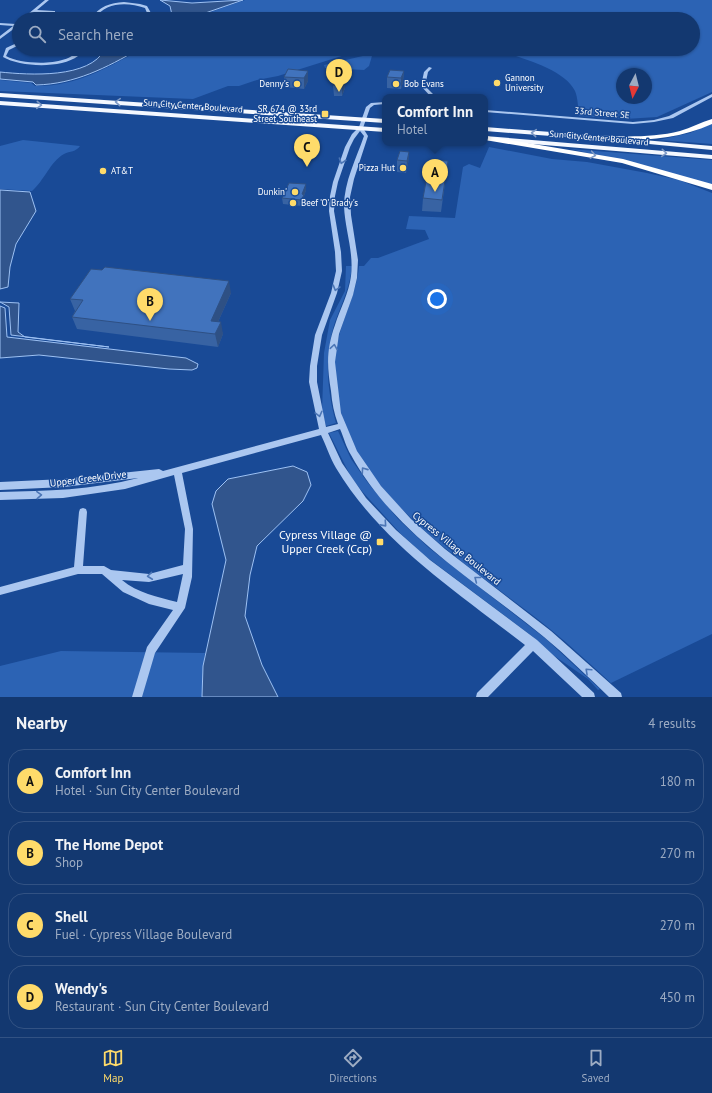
<!DOCTYPE html>
<meta charset="utf-8">
<style>
:root{--surface:#133870;--page:#204378;--text:#f1f3f6;--muted:#9dacc3;--line:#325283;--accent:#ffdb6a}
body{margin:0;font-family:"PT Sans",sans-serif;background:var(--page);color:var(--text)}
.compass{position:absolute;left:616px;top:68px;width:36px;height:36px;border-radius:50%;background:var(--surface);box-shadow:0 1px 3px #0004;rotate:187deg}
.you{position:absolute;left:437px;top:299px;width:14px;height:14px;margin:-10px;border:3px solid #fff;border-radius:50%;background:#1a73e8;box-shadow:0 0 0 6px #1a73e833}
.badge{display:grid;place-items:center;width:26px;height:26px;border-radius:50%;background:var(--accent);color:#111;font-size:13px;font-weight:700}
.pin{position:absolute;translate:-50% -33px;filter:drop-shadow(0 1px 2px #0008)}
.pin::after{content:'';position:absolute;top:21px;width:14px;height:12px;background:inherit;clip-path:polygon(0 0,100% 0,50% 100%)}
.popup{position:absolute;left:382px;top:94px;width:106px;height:52px;box-sizing:border-box;display:grid;place-content:center;border-radius:8px;background:var(--surface);filter:drop-shadow(0 1px 3px #0005);font-size:13px;white-space:nowrap;color:var(--muted)}
.popup b{font-size:15px;color:var(--text)}
.popup::after{content:'';position:absolute;left:50%;top:100%;margin-left:-8px;border:8px solid transparent;border-top-color:var(--surface)}
.list{margin:0;padding:0;list-style:none}
h2{display:flex;justify-content:space-between;align-items:center;height:52px;margin:0;padding:0 16px;font-size:17px}
h2 small{font-size:13px;font-weight:400;color:var(--muted)}
.list li{display:grid;grid-template-columns:26px 1fr auto;gap:12px;align-items:center;box-sizing:border-box;height:64px;margin:0 8px 8px;padding:0 8px;border:1px solid var(--line);border-radius:16px}
.list b{display:block;font-size:15px;white-space:nowrap}
.list p{margin:0;font-size:13px;white-space:nowrap;color:var(--muted)}
.list em{font-size:13px;font-style:normal;color:var(--muted)}
.icon{flex:none;width:22px;height:22px;fill:none;stroke:currentColor;stroke-width:2;stroke-linecap:round;stroke-linejoin:round}
.map{position:relative;flex:none;width:712px;height:697px;overflow:hidden}
.search{position:absolute;background:var(--surface);box-shadow:0 1px 3px #0004;left:12px;right:12px;top:12px;height:44px;display:flex;align-items:center;gap:10px;box-sizing:border-box;padding:0 14px;border-radius:22px;color:var(--muted);font-size:15px}
.sheet{height:340px;background:var(--surface)}
nav{display:flex;justify-content:space-around;align-items:center;box-sizing:border-box;height:56px;border-top:1px solid var(--line);background:var(--surface);font-size:11px;color:var(--muted)}
nav a{display:grid;justify-items:center;gap:2px}
nav .on{color:var(--accent)}
.map>svg:first-child{display:block}
</style>
<div class="map">
<svg width="712" height="697" viewBox="0 0 712 697">
<rect width="100%" height="100%" fill="#194a96"/>
<g fill="#2c63b4" fill-rule="evenodd">
<path d="M245,0H712V92L657,117L625,119L579,116C578,108 578,98 575,91C564,68 517,57 494,49H693V19H190ZM622,74H646V98H622Z"/>
<path d="M141,49H364L278,76L257,80L239,86H228L193,99L0,91V80L31,83L35,86C74,87 108,68 141,49Z"/>
<path d="M367,55L372,56L369,66L364,70L325,68L324,65Z"/>
<path d="M712,123V144L658,140L690,133Z"/>
<path d="M23,140L80,146C76,152 70,151 64,154C50,162 44,181 32,191L0,189V146Z"/>
<path d="M489,147L552,159L587,162L647,173L679,180L712,193V634L611,683C591,665 571,646 550,629C481,573 377,512 345,425C338,407 336,387 335,369C333,332 356,301 359,266H364L371,258H378L429,239L425,230L406,229L409,216L455,218L463,167L469,164L480,168Z"/>
<path d="M570,149L712,160V186L647,166Z"/>
<path d="M346,266H352C350,287 342,303 335,322C324,356 327,390 336,423L326,426L322,411L324,353L330,320L345,291Z"/>
<path d="M338,431L351,459L368,483L398,519L429,548L546,639L600,689L598,690L588,679L550,653L532,636L424,555L401,534L360,489L350,475L329,433Z"/>
<path d="M61,651L205,653L202,680V697H0V666Z"/>
</g>
<g fill="#31558d" stroke="#9dc1f3">
<path d="M160,0L192,3L243,0L188,19H167L172,15L170,6Z"/>
<path d="M105,49H139C106,68 75,84 36,85L33,82L0,79V72C29,75 90,79 105,49Z"/>
<path d="M0,190L30,192L36,211L16,244L10,267L8,287L0,289Z"/>
<path d="M0,302L19,303L18,332L25,337L109,347L11,335L9,307Z"/>
<path d="M0,306L5,308L7,337L186,358L198,364L197,368L192,370L169,369L39,355L0,358Z"/>
<path d="M293,466L307,472L311,485L303,501L257,546L250,575L245,616L262,665L278,697H202L203,666L226,560L212,504L216,491L228,479Z"/>
</g>
<g fill="none" stroke-linecap="round" stroke-linejoin="round">
<g fill="#abc7f0" fill-rule="evenodd">
<path d="M45,0H49L37,10L54,11H55V13L35,12L26,19H22Z"/>
<path d="M124,2L140,4L147,6L151,13L148,19H144L147,13L145,8C127,2 105,2 95,19H91C99,6 110,3 124,2Z"/>
<path d="M19,22V25L0,39V36L13,26L0,25V23L16,24Z"/>
<path d="M19,42V45L9,50L6,56C22,65 69,67 79,49H83C81,52 80,54 78,56C61,69 20,67 3,57L6,48Z"/>
<path d="M429,67L432,68L428,72L425,86L436,97H431L421,86L424,72Z"/>
<path d="M712,94V97L673,118L654,122L633,124L485,112V110L633,122L654,120L669,116Z"/>
<path d="M385,102V104L374,105L370,108L363,128L368,136L354,179L350,197L351,215L358,260L357,278L353,295L339,334L335,362L341,413L357,451L381,486L411,519L445,549L551,631L621,693L622,697H609C588,677 567,656 544,637C476,581 394,534 351,455C346,447 344,438 340,429L328,433L342,463L366,498L396,530L430,560L537,640L594,693L595,697H582L533,651L488,697H476L477,693L525,645C457,592 381,543 336,468C330,458 326,445 321,435L182,473L193,529L192,577L185,608L155,653L142,697H132L147,647L173,610L149,604L123,592L102,574H78L0,595V587L74,567L79,512L80,509L83,508L86,509L87,512L83,566H104L111,570L149,574L183,565L185,529L174,475L125,489L63,498L0,500V492C46,491 93,490 138,478L64,487L0,490V482L64,479L159,469L163,471L319,429L309,382L310,366L315,335L331,293L336,271L335,252L329,211L330,196L333,182L345,147L352,134L359,127L366,107L371,103ZM360,131L364,136C356,159 344,182 344,206C345,230 354,252 351,276C349,293 340,309 335,325C326,350 327,366 331,391C332,403 334,413 338,424L326,427L317,382V366L322,335L337,293L342,271L341,252L334,211L335,196L338,182L350,147L354,139ZM183,574L177,602C158,597 137,593 122,580L149,582Z"/>
</g>
<g fill="#f4f8ff" fill-rule="evenodd">
<path d="M0,93L385,119V123L0,97Z"/>
<path d="M0,101L385,128V132L0,105Z"/>
<path d="M485,127L591,135L594,137L591,139L485,131Z"/>
<path d="M485,136L712,155V159L485,140Z"/>
<path d="M609,137L712,146V150L607,140V138Z"/>
</g>
<g fill="#fff" fill-rule="evenodd">
<path d="M712,119V124C670,143 626,141 581,139L577,137L581,135C614,136 648,139 680,131C691,128 701,122 712,119Z"/>
<path d="M485,136L623,159L712,184V190L622,163L485,140Z"/>
</g>
</g>
<g fill="#3863a3">
<path d="M308,71V81L304,89L285,87L284,77Z"/>
<path d="M404,71L403,82L401,89L387,88V77Z"/>
<path d="M337,77L345,88L342,96H334L333,85Z"/>
<path d="M409,152L408,164L406,173L397,172V160Z"/>
<path d="M448,161L441,212L422,211L423,198Z"/>
<path d="M306,190L304,196V201L302,206L283,204L282,198Z"/>
<path d="M231,293L218,322L223,334L218,347L77,329L72,317L75,311L70,299Z"/>
</g>
<g fill="#2e5084">
<path d="M308,71V81L304,89V78Z"/>
<path d="M404,71L403,82L401,89V78Z"/>
<path d="M345,77V88L342,96V86Z"/>
<path d="M409,152L408,164L406,173L407,161Z"/>
<path d="M306,184V190L304,196V201L302,206V194Z"/>
<path d="M229,281L231,293L213,333L211,321Z"/>
<path d="M221,322L223,334L218,347L215,334Z"/>
</g>
<g fill="#4173bd" stroke="#2e5084">
<path d="M288,69L308,71L304,78L284,77Z"/>
<path d="M390,70L404,71L401,78L387,77Z"/>
<path d="M337,77H345L342,86L333,85Z"/>
<path d="M400,151L409,152L407,161L397,160Z"/>
<path d="M430,160L448,161L442,200L423,198Z"/>
<path d="M289,183L306,184L302,194L304,195L301,200L282,198Z"/>
<path d="M105,267L229,281L211,321L221,322L215,334L72,317L83,300L70,299L91,269L102,270Z"/>
</g>
<defs><path id="oneway-chevron" d="M-2-3.5L2.5 0L-2 3.5" fill="none" stroke-width="1.6" stroke-linecap="round" stroke-linejoin="round"/></defs>
<g stroke="#7c98c5">
<use href="#oneway-chevron" transform="translate(118 102) rotate(-176)"/>
<use href="#oneway-chevron" transform="translate(39 105) rotate(4)"/>
<use href="#oneway-chevron" transform="translate(534 133) rotate(-175)"/>
<use href="#oneway-chevron" transform="translate(664 153) rotate(5)"/>
</g>
<use stroke="#809bc5" href="#oneway-chevron" transform="translate(593 155) rotate(10)"/>
<g stroke="#4c76b6">
<use href="#oneway-chevron" transform="translate(342 161) rotate(109)"/>
<use href="#oneway-chevron" transform="translate(336 288) rotate(106)"/>
<use href="#oneway-chevron" transform="translate(334 347) rotate(-81)"/>
<use href="#oneway-chevron" transform="translate(319 414) rotate(76)"/>
<use href="#oneway-chevron" transform="translate(364 470) rotate(-125)"/>
<use href="#oneway-chevron" transform="translate(39 495) rotate(-3)"/>
<use href="#oneway-chevron" transform="translate(384 524) rotate(48)"/>
<use href="#oneway-chevron" transform="translate(150 576) rotate(174)"/>
<use href="#oneway-chevron" transform="translate(477 579) rotate(-142)"/>
<use href="#oneway-chevron" transform="translate(588 671) rotate(-137)"/>
</g>
<g fill="#ffdb6a" stroke="#194a96" stroke-width="1.5">
<circle cx="497" cy="83" r="4"/>
<circle cx="297" cy="84" r="4"/>
<circle cx="396" cy="84" r="4"/>
<rect x="321" y="110" width="8" height="8" rx="2"/>
<circle cx="403" cy="168" r="4"/>
<circle cx="103" cy="171" r="4"/>
<circle cx="295" cy="192" r="4"/>
<circle cx="293" cy="203" r="4"/>
<rect x="376" y="538" width="8" height="8" rx="2"/>
</g>
<g text-anchor="middle" stroke-width="3" stroke-linejoin="round" paint-order="stroke">
<g font-size="9" fill="#fff" stroke="#194a96" text-anchor="start">
<text x="505" y="81">Gannon<tspan x="505" dy="10">University</tspan></text>
<text x="289" y="87" text-anchor="end">Denny's</text>
<text x="404" y="87">Bob Evans</text>
<text x="317" y="112" text-anchor="end">SR 674 @ 33rd<tspan x="317" dy="10">Street Southeast</tspan></text>
<text x="395" y="171" text-anchor="end">Pizza Hut</text>
<text x="111" y="174">AT&amp;T</text>
<text x="287" y="195" text-anchor="end">Dunkin'</text>
<text x="301" y="206">Beef 'O' Brady's</text>
</g>
<g font-size="9" fill="#fff" stroke="#194a96">
<text transform="translate(193 106) rotate(4)" y="3">Sun City Center Boulevard</text>
<text transform="translate(602 113) rotate(5)" y="3">33rd Street SE</text>
<text transform="translate(599 138) rotate(5)" y="3">Sun City Center Boulevard</text>
</g>
<g font-size="10" fill="#fff" stroke="#194a96">
<text transform="translate(88 478) rotate(-7)" y="4">Upper Creek Drive</text>
<text transform="translate(457 548) rotate(39)" y="4">Cypress Village Boulevard</text>
</g>
<g font-size="12" fill="#fff" stroke="#194a96" text-anchor="end">
<text x="372" y="539">Cypress Village @<tspan x="372" dy="14">Upper Creek (Ccp)</tspan></text>
</g>
</g>
</svg>
<svg class="compass" viewBox="-18 -18 36 36"><path d="M0-13l5 13h-10z" fill="#e53935"/><path d="M0 13l5-13h-10z" fill="#9dacc3"/></svg>
<div class="you"></div>
<div class="pin badge" style="left:435px;top:192px">A</div>
<div class="popup"><b>Comfort Inn</b>Hotel</div>
<div class="pin badge" style="left:150px;top:321px">B</div>
<div class="pin badge" style="left:307px;top:167px">C</div>
<div class="pin badge" style="left:339px;top:92px">D</div>
<div class="search"><svg class="icon" aria-label="search" viewBox="0 0 24 24"><circle cx="10" cy="10" r="6"/><path d="M15 15l6 6"/></svg>Search here</div>
</div>
<section class="sheet">
<h2>Nearby<small>4 results</small></h2>
<ul class="list">
<li><span class="badge">A</span><div><b>Comfort Inn</b><p>Hotel · Sun City Center Boulevard</p></div><em>180 m</em></li>
<li><span class="badge">B</span><div><b>The Home Depot</b><p>Shop</p></div><em>270 m</em></li>
<li><span class="badge">C</span><div><b>Shell</b><p>Fuel · Cypress Village Boulevard</p></div><em>270 m</em></li>
<li><span class="badge">D</span><div><b>Wendy's</b><p>Restaurant · Sun City Center Boulevard</p></div><em>450 m</em></li>
</ul>
</section>
<nav>
<a class="on"><svg class="icon" aria-label="map" viewBox="0 0 24 24"><path d="M3 6l6-2 6 2 6-2v14l-6 2-6-2-6 2zM9 4v14M15 6v14"/></svg>Map</a>
<a><svg class="icon" aria-label="directions" viewBox="0 0 24 24"><path d="M12 3l9 9-9 9-9-9zM9 14v-3h6M13 9l2 2-2 2"/></svg>Directions</a>
<a><svg class="icon" aria-label="saved" viewBox="0 0 24 24"><path d="M7 4h10v16l-5-4-5 4z"/></svg>Saved</a>
</nav>
